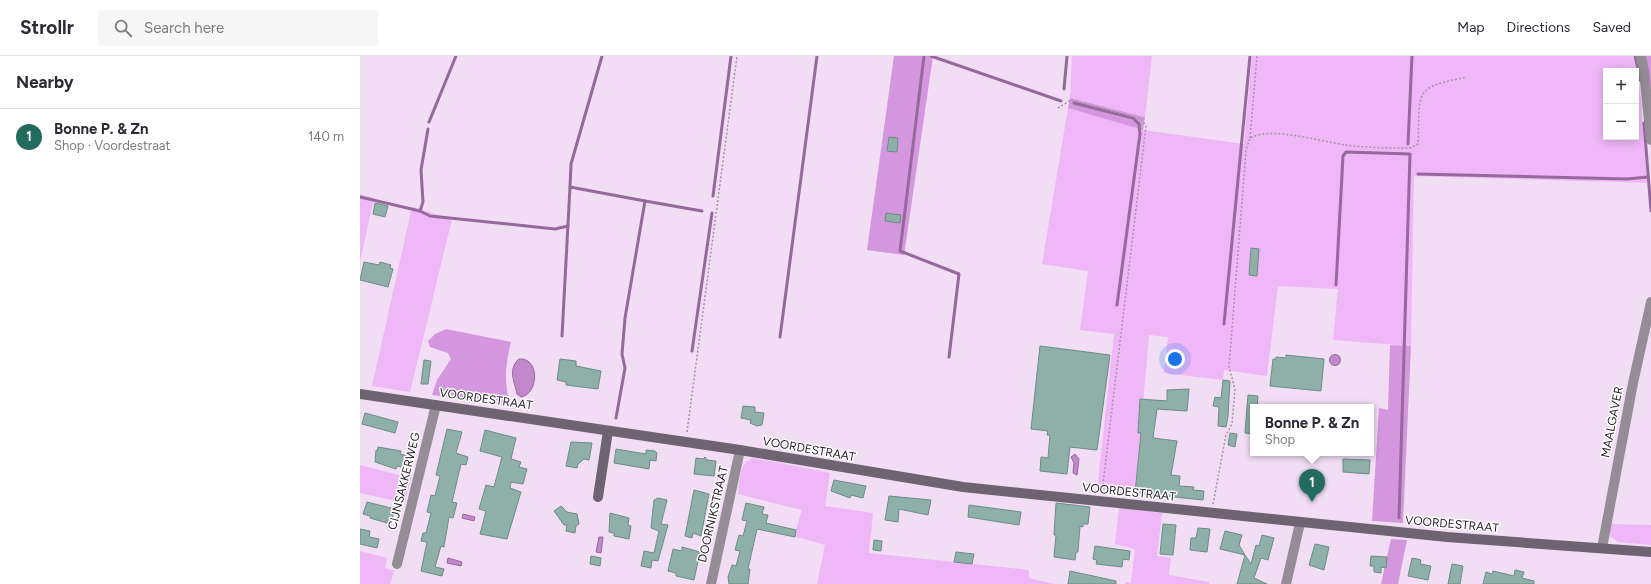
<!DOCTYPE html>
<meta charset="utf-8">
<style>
:root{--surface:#fff;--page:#f7f7f7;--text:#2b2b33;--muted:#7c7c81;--line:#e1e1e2;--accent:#236a5f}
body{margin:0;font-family:Figtree,sans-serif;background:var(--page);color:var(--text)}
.controls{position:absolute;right:12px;top:12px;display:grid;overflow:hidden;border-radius:0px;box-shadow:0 2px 10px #0003}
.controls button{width:36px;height:36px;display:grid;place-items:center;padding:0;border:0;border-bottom:1px solid var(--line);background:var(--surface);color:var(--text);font:20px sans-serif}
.you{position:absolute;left:815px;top:303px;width:14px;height:14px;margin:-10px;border:3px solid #fff;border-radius:50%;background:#1a73e8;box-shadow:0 0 0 6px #1a73e833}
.badge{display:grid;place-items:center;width:26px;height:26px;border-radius:50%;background:var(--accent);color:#fff;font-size:13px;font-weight:700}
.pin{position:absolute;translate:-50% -33px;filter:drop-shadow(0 1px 2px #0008)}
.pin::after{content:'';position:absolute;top:21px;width:14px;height:12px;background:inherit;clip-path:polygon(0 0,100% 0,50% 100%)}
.popup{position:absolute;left:890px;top:348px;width:124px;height:52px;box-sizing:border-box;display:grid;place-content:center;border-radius:0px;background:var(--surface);filter:drop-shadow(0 1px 3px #0005);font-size:13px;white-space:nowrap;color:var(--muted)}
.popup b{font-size:15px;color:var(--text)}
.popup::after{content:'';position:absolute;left:50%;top:100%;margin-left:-8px;border:8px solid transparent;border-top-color:var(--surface)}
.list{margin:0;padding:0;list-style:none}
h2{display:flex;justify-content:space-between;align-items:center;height:52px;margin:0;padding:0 16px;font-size:17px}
h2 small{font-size:13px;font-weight:400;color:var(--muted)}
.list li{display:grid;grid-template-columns:26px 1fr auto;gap:12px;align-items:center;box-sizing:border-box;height:56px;padding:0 16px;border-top:1px solid var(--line)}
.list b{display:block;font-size:15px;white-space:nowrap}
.list p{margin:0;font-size:13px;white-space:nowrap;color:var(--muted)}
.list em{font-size:13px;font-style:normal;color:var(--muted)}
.icon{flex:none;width:22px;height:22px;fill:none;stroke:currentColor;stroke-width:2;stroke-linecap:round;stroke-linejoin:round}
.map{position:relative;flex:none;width:1291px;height:528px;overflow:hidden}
header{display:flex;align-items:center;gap:24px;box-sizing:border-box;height:56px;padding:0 20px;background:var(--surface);border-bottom:1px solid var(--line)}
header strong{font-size:19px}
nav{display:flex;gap:22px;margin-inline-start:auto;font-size:14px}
.search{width:280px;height:36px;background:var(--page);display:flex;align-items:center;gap:10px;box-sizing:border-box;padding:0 14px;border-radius:0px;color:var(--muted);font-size:15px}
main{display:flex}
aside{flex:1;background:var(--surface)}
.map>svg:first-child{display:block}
</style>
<header>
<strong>Strollr</strong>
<div class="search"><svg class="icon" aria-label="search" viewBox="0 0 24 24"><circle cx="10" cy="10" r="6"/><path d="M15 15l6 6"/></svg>Search here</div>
<nav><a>Map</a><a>Directions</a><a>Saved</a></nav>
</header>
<main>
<aside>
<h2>Nearby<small></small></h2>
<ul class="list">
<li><span class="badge">1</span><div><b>Bonne P. &amp; Zn</b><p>Shop · Voordestraat</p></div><em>140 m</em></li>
</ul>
</aside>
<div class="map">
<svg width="1291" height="528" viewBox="0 0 1291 528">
<rect width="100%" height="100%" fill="#f1ddf4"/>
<g fill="#efb7f8" fill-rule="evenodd">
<path d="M712,0H792L785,61L710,42Z"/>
<path d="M892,0H1273L1281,42L1287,127L1054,120L1051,290L973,284L978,233L918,230L907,320L864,314L863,324L804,317L808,281L789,279L775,439L737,435L754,278L720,274L728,215L682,208L708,52L783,74L884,88ZM1246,15H1276V81H1246Z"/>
<path d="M0,138L14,142L0,206Z"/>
<path d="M52,151L92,163L50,336L12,330Z"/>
<path d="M394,402L470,417L465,450L513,457L509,497L669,514V522L694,528H457L465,489L434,480L442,454L378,438C380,425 379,405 394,402Z"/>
<path d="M0,409L51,422L45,447L0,437Z"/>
<path d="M759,452L802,457L797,500L811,502L809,519L849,526V528H765L766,526L771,527L775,493L755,488Z"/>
<path d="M1250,468L1291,469V489L1258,486L1250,480Z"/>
<path d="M0,495L27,502L25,512L34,515L30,528H0Z"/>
</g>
<g fill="#d496de">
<path d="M534,0H573L544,199L507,194Z"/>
<path d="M1286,0H1291V38Z"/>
<path d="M710,42L785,61L783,74L708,52Z"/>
<path d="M86,273L151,286C145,312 144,323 150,350L72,339L77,324L91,303L88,297L70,291L68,285L75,278Z"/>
<path d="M1030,289L1051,290L1043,467L1012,465L1019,352L1028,354Z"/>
<path d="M1031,483L1047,484L1038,528H1021Z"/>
</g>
<g fill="#c387cd" stroke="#95699c">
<circle cx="975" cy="304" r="5.5"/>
<path d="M159,303C180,301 179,338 161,341L157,338C155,327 147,313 159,303Z"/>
<path d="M715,398L719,403L717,419L713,417L714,407L711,401Z"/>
<path d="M103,458L115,461L114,465L102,462Z"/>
<path d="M239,481H243L241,497L236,496Z"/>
<path d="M88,502L102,506L101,510L87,507Z"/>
</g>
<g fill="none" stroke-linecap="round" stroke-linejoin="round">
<g stroke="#95699c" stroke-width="3">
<path d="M242,0L211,108L210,131L285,145L265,262L262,298L265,312L256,362"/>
<path d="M564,0L540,195L599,218L589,301"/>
<path d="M571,0L701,45"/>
<path d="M1275,0L1280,24"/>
<path d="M704,33L707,0"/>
<path d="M714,47L773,62L779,68L780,78L757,249"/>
<path d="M69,66L96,0"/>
<path d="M1284,67L1291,155"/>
<path d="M1048,88L1052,0"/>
<path d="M1058,118L1267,123L1288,121"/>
<path d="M353,140L371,0"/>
<path d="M0,141L60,155L70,160L195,173L208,170"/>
<path d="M285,145L342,155"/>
<path d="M60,155L63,146L61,114L68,73"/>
<path d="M976,229L983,100L986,96L1050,98L1039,462"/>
<path d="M864,268L890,0"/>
<path d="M202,280L210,131"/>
<path d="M420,281L457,0"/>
<path d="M332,295L352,157"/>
</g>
</g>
<g fill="#8fb0a9" stroke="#6c8c85">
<path d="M529,81L538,82L537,96L527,95Z"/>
<path d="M15,147L28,150L25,161L13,158Z"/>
<path d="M526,157L541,159L540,167L525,165Z"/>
<path d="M891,192L899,193L897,220L889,219Z"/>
<path d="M4,206L19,209L20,206L31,209L30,212L33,213L28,231L0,224Z"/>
<path d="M680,290L750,299L737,394L710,391L707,418L680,415L681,401L688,402L690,379H687L688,375L671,373Z"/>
<path d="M926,299L964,303L961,335L910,330L913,303H916V301L926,302Z"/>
<path d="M200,303L216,305V310L241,315L238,333L206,329V326L197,324Z"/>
<path d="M64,304L71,305L68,328H61Z"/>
<path d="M863,324L870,325L868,360L866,371L858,370L859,351L853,350L855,341L861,342Z"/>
<path d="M829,333L827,355L797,353L793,382L817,385L811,419L820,420L819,430L834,431L833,434L844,435L843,444L775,437L781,377H778L780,343L807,345V334Z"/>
<path d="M888,339L898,340L897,351H893V378L885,377Z"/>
<path d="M383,350L395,351V356L404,357L402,369L397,370L390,367L391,364L381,362Z"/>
<path d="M5,357L38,366L35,377L2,368Z"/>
<path d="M87,373L102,376L96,397L108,401L106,409L101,408L92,446L97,447L93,462L89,461L84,491L81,490L75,511L84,513L82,520L61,515L67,486L61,485L63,477H66L71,457L67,456L71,439L75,440L80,420L76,419Z"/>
<path d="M125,374L156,382L151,403L161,406L159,411L167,413L163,428L151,426L150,432L161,436L147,483L120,478L126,455L119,453L126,429L134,431L142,401L120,395Z"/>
<path d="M870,377L877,378L875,391L868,389Z"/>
<path d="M211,386L232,387L229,404L224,403L218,408L217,412L206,410Z"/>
<path d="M18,391L41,395L40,398L48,400L45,412L37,410L36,413L15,406L16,394L17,395Z"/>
<path d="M256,393L286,398V394L295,395L297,397L296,405L290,404L289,413L254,407Z"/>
<path d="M345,401L347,404L356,405L354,420L334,418L336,402L343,403Z"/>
<path d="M983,403L1010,404L1009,418L983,416Z"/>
<path d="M474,424L506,430L503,442L491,439L490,442L471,435Z"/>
<path d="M334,434L349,438L341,480L333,477L332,482L325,480Z"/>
<path d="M529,440L571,444L568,459L539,453L538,466L525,464Z"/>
<path d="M298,442L307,444L301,468L308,469L298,505L292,504L291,512L281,510L284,495L294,497L299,475L291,472L294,444Z"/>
<path d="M7,446L35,453L31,466L28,465L27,467L10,462V460L3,458Z"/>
<path d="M386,447L404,451L402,458L408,459L406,467L436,474L435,481L397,473L388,513H390L388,528H369L368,521L372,509L376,510L380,495L375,494L379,479L383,480L387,465L382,464Z"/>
<path d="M696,447L730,451L728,468H723V471L720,470L718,496H716L715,504L694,501L696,479H694Z"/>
<path d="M609,449L661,456L659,469L608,461Z"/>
<path d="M201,450L207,456L217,458L219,468L216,470L215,477L206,475L207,469H204L194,455Z"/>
<path d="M250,457L269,462L268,469L271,470L269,483L254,480V477L249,476Z"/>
<path d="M803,468L816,469L813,499L800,498Z"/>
<path d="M838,472L850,473L847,496L830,494L831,482H836Z"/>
<path d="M0,473L10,475L9,481L19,483L17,492L0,488Z"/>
<path d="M865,475L882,479L879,489L885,499L860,493Z"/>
<path d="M902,479L914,482L908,504L901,502L894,522L907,528H877L885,499L891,508L896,489L899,490Z"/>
<path d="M514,484L522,485L521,495L513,494Z"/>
<path d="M955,488L969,491L964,514L949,509Z"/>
<path d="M735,490L770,495L769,504L763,503L762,511L736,508L737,504L733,503Z"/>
<path d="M322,491L340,496L334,524L316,520V517L308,515L313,493L322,495Z"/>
<path d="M596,496L614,498L612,508L594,506Z"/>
<path d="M231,500L241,502L240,510L230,508Z"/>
<path d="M1011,500L1027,501L1026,512L1021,511V517L1014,516V510H1010Z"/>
<path d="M1052,502L1061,504L1060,508L1071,510L1068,524L1048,520Z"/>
<path d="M1092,508L1103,510L1100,528H1088Z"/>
<path d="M1155,514L1164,516L1162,522L1174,525V528H1123L1126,516L1132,518L1133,515L1154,520Z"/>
<path d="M710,515L756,525V528H708Z"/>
</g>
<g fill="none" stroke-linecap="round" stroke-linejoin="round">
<g stroke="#a495a6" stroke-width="1.5" stroke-dasharray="2 2" stroke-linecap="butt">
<path d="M698,52L711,44L781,63L786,70L742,436"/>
<path d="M890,82L897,0"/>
<path d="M327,376L377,0"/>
<path d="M853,448L866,379L872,368L875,333L869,311L886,94L890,82C911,70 962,86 986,89C1007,92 1029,92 1050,92L1058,88C1059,77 1057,46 1063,38C1071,26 1093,25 1106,21"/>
</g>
<g stroke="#958d96" stroke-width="10">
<path d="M1281,0L1284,15L1291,84"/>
<path d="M1242,492L1273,327L1291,246"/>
<path d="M37,508L76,349"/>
<path d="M351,528L380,394"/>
<path d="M926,528L940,467"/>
</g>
<g stroke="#6e6370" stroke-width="10">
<path d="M0,338L380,394L603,431L1087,481L1291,496"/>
<path d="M238,441L248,375"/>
</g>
</g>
<g text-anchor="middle" stroke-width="3" stroke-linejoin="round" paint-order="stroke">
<g font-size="12" fill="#2a232b" stroke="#fff">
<text transform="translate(126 343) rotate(8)" y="4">VOORDESTRAAT</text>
<text transform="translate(1252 366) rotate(-79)" y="4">MAALGAVER</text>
<text transform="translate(449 393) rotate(10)" y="4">VOORDESTRAAT</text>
<text transform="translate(44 425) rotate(-76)" y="4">CIJNSAKKERWEG</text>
<text transform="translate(769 436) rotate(6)" y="4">VOORDESTRAAT</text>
<text transform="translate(353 458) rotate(-77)" y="4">DOORNIKSTRAAT</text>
<text transform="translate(1092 468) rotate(5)" y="4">VOORDESTRAAT</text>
</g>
</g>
</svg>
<div class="controls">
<button>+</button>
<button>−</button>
</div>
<div class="you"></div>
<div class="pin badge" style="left:952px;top:446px">1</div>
<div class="popup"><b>Bonne P. &amp; Zn</b>Shop</div>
</div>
</main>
